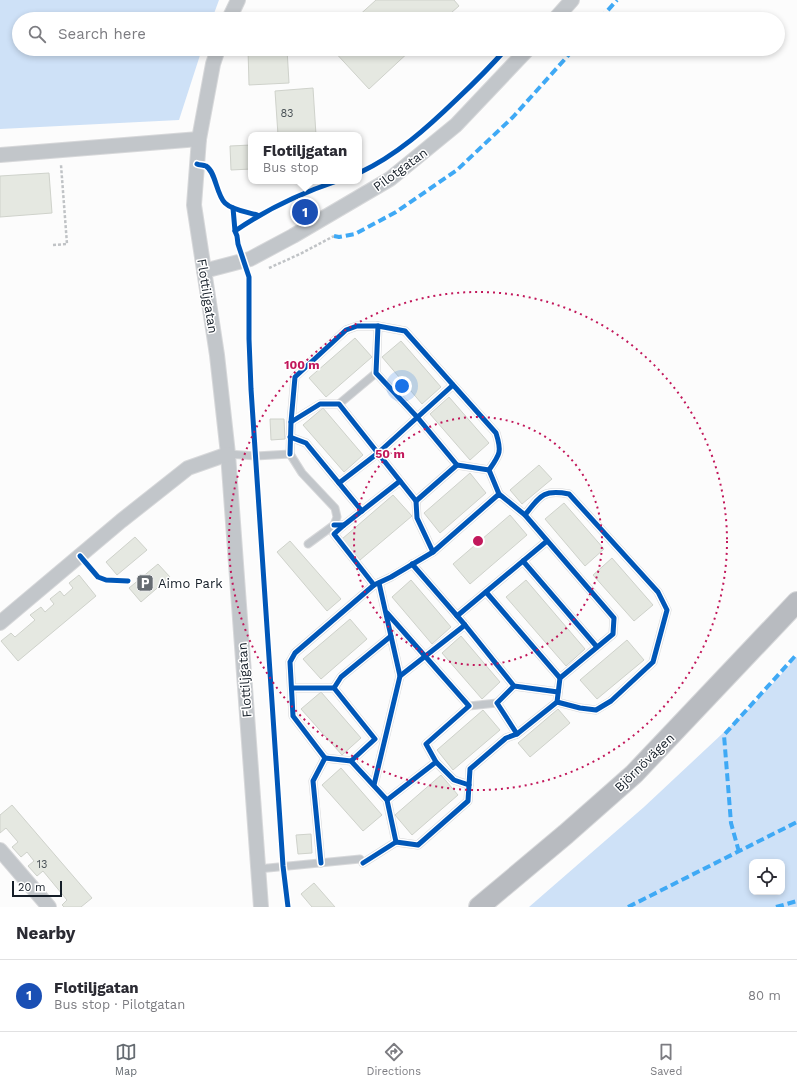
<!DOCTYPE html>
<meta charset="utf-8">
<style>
:root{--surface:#fff;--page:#f2f2f3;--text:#2b2b33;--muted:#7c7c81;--line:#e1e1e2;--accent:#666c72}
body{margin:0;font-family:"Work Sans",sans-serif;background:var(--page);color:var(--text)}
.controls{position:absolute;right:12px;bottom:12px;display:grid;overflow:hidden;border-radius:8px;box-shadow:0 2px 6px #0003}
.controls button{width:36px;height:36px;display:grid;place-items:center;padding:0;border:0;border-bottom:1px solid var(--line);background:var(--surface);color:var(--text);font:20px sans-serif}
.scale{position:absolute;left:12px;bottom:10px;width:50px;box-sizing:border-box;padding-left:4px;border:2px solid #151e28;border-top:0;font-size:11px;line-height:14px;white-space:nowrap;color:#151e28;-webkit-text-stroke:3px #fff;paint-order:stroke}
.you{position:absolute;left:402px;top:386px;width:14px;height:14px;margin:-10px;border:3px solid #fff;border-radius:50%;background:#1a73e8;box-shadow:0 0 0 6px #1a73e833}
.badge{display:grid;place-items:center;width:26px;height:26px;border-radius:50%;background:var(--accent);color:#fff;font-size:13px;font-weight:700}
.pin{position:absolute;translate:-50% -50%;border:2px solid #fff;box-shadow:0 1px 4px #0006}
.popup{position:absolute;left:248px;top:132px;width:114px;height:52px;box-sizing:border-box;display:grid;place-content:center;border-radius:8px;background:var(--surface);filter:drop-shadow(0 1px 3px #0005);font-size:13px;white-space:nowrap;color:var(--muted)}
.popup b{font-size:15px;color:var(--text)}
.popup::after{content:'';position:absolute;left:50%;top:100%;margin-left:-8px;border:8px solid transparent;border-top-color:var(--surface)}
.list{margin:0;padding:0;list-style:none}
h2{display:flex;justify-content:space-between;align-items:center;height:52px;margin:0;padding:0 16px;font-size:17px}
h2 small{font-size:13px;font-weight:400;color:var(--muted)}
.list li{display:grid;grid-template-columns:26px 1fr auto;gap:12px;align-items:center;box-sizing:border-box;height:72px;padding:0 16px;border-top:1px solid var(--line)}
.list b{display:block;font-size:15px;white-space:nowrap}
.list p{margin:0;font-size:13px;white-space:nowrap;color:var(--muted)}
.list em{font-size:13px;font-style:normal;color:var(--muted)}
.icon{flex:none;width:22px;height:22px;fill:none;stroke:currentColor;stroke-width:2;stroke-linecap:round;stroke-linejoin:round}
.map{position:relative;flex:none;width:797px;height:907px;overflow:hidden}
.search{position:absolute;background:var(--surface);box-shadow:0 2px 6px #0003;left:12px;right:12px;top:12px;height:44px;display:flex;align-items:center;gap:10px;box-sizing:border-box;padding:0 14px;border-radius:22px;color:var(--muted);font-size:15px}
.sheet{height:124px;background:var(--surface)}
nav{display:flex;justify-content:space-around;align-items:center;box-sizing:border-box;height:56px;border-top:1px solid var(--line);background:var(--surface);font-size:11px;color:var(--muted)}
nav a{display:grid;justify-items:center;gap:2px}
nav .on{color:var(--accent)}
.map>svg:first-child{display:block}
</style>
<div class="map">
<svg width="797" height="907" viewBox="0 0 797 907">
<rect width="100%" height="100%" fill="#fcfcfc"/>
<g fill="#cee1f7" fill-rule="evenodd">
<path d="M0,0H219L212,19H19V49H202L179,120L0,129Z"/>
<path d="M797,657V907H529L644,807L753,705ZM752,862H782V892H752Z"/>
</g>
<g fill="#e5e8e1" stroke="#cfd2cb">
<path d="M376,0H454L459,6L444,19H355Z"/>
<path d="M285,14L286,19H246V16Z"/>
<path d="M248,49H287L289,83L249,85Z"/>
<path d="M332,49H412L369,89Z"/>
<path d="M313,88L316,135H278L275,91Z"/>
<path d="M251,145V169L231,170L230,146Z"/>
<path d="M49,173L52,213L0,217V176Z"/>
<path d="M355,338L372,357L326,397L309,378Z"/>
<path d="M401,341L441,387L422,404L382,357Z"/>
<path d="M449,397L489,443L470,460L430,414Z"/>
<path d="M323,408L363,455L344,472L303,425Z"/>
<path d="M270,419H284L285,439L271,440Z"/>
<path d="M539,465L552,479L522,504L510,490Z"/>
<path d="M470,473L486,493L440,533L424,513Z"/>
<path d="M393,495L412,516L360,560L342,539Z"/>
<path d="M564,503L604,549L585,566L545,519Z"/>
<path d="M510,515L527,535L470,584L453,564Z"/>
<path d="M135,537L147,550L117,575L106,562Z"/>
<path d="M290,541L341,599L327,611L277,552Z"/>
<path d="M612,558L653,605L634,621L593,575Z"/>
<path d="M158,564L170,577L141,602L129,588Z"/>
<path d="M79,575L96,596L18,661L1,641L11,633L15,637L35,620L30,615L41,607L45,612L54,604L50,599L60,591L64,596L73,588L69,583Z"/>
<path d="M411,580L451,627L432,644L392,597Z"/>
<path d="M526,580L585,649L566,666L506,597Z"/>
<path d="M350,619L367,639L321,679L303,659Z"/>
<path d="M461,636L500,682L482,699L442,653Z"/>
<path d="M627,640L644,660L597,699L580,680Z"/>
<path d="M321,692L361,738L342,755L301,709Z"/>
<path d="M558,709L570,723L530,757L518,743Z"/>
<path d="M483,710L500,730L453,770L437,750Z"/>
<path d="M341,768L382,815L363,831L322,785Z"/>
<path d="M441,775L458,795L412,835L395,815Z"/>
<path d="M12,805L92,898L81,907H64L62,905L67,900L43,871L37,876L28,866L34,861L27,852L21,857L12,847L18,842L6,828L0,833V815Z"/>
<path d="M311,834L312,853L298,854L296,835Z"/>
<path d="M314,883L335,907H312L301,894Z"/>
</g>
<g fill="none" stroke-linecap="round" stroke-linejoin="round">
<defs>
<g id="service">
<path d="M378,326L376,373L418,418L457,465L489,470"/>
<path d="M339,404L376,373"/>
<path d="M291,422L320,404H339L416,501L417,518L433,552"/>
<path d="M290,437L306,443L362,511"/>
<path d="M228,454L256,456L290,454L302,473L335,508L337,517L334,525L308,544"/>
<path d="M290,454L291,422L295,377L346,330L357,326H378L405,331L496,433C502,452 500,454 489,470L499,494"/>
<path d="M339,483L378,453L453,385"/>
<path d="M416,501L457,465"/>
<path d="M525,515C540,496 543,489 569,494L658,592L667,610L653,662L611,701L596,710L580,708L557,702"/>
<path d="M334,525H344L400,481"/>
<path d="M344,525L334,534L374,585"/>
<path d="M523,561L597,647"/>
<path d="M486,592L560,678"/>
<path d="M387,613L469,706L426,744L436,762"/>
<path d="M457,616L547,541"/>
<path d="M465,625L514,686L558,692"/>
<path d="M400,676L465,625L412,564"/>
<path d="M514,686L497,703L517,734"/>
<path d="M292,688H334L375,739L351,761"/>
<path d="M334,688L341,677L391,636"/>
<path d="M469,706L497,703"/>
<path d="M325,758L351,761L387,800L396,842"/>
<path d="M374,785L400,676L379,583"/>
<path d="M387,800L436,762L454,780L469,785"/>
<path d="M321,863L313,781L325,758L293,716L290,662L295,653L374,585L391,577L433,552L499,494L525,515L614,618L613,634L560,678L557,702L517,734L506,738L470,769L468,801L418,845L396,842L363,863"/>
<path d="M258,869L360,859"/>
</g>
<g id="minor">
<path d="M229,19L238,0"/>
<path d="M555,19L572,0"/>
<path d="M218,49L213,64L199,139L194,205L217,355L228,454L261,907"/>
<path d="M0,155L199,139"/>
<path d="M204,271L250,259L293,236L390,179L456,125L528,49"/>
<path d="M0,623L121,521L188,468L228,454"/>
<path d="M0,850L49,907"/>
</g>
<path id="secondary" d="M479,907L566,834L634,774L797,602"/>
</defs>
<use href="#service" stroke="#d7d8da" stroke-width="9"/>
<use href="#minor" stroke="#d7d8da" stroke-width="16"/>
<use href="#secondary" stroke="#d7d8da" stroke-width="22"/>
<g stroke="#c0c3c6" stroke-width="2.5" stroke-dasharray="3 2" stroke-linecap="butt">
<path d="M53,245L67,244L61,165"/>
<path d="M269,268L300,254L334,236"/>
</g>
<use href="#service" stroke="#c2c6ca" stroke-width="7"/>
<use href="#minor" stroke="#c2c6ca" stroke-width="14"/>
<use href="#secondary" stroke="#b8bbc0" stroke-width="20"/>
<g stroke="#3fa9f5" stroke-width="4" stroke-dasharray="8 4" stroke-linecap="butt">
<path d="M600,19L617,0"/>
<path d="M334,236L339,237L355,234L396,212L457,170L513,117L574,49"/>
<path d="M739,852L731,823L724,735L797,654"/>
<path d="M628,907L797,822"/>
<path d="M776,907L797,901"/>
</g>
<defs>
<g id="cycleway">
<path d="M197,164C199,165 203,165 206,166C216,172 216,194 225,203C232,210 247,212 257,215"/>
<path d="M359,173C397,155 427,128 457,99C474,83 490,67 506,49"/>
<path d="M233,208L235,231L237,236L238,244L249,277V339L251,389L283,866L288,907"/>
<path d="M235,231C267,209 301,193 337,181"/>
<path d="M378,326L376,373L418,418L457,465L489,470"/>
<path d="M291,422L320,404H339L416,501L417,518L433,552"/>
<path d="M290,437L306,443L362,511"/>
<path d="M290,454L291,422L295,377L346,330L357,326H378L405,331L496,433C502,452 500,454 489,470L499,494"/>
<path d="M339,483L378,453L453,385"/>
<path d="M416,501L457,465"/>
<path d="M525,515C540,496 543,489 569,494L658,592L667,610L653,662L611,701L596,710L580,708L557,702"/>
<path d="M334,525H344L400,481"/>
<path d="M344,525L334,534L374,585"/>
<path d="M80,556L98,577L106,580L128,581"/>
<path d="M523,561L597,647"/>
<path d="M486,592L560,678"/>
<path d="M387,613L469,706L426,744L436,762"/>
<path d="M457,616L547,541"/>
<path d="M465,625L514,686L558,692"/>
<path d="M400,676L465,625L412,564"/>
<path d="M514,686L497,703L517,734"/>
<path d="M292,688H334L375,739L351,761"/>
<path d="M334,688L341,677L391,636"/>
<path d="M325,758L351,761L387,800L396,842"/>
<path d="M374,785L400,676L379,583"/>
<path d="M387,800L436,762L454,780L469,785"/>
<path d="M321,863L313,781L325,758L293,716L290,662L295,653L374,585L391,577L433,552L499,494L525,515L614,618L613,634L560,678L557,702L517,734L506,738L470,769L468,801L418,845L396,842L363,863"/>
</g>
</defs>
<use href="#cycleway" stroke="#fff" stroke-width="8"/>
<use href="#cycleway" stroke="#0057b8" stroke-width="5"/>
</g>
<g fill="none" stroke="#c2185b" stroke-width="2" stroke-dasharray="2 4">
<circle cx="478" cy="541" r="124"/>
<circle cx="478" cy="541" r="249"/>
</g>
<defs>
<symbol id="parking-square" viewBox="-11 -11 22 22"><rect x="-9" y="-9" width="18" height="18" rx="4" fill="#666c72" stroke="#fff"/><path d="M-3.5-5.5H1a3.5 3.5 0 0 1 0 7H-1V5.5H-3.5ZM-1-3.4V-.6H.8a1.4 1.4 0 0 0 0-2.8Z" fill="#fff"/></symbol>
</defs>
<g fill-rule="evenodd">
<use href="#parking-square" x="135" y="573" width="20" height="20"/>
</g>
<g text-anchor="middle" stroke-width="3" stroke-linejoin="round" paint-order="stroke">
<g font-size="11" fill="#4a5257">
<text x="287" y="117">83</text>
<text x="42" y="868">13</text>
</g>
<g font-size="13" fill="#151e28" stroke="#fff">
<text transform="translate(400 169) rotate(-36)" y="5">Pilotgatan</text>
<text transform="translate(208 296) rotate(81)" y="5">Flottiljgatan</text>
<text transform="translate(244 680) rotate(-94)" y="5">Flottiljgatan</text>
<text transform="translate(644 762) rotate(-44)" y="5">Björnövägen</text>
</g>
<g font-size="13" fill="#151e28" stroke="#fff" text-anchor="start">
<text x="158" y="588">Aimo Park</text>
</g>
</g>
<circle cx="478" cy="541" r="6" fill="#c2185b" stroke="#fff" stroke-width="2"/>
<g font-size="12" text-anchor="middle" font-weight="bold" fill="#c2185b" stroke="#fff" stroke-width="3" stroke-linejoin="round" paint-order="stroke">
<text x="302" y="369">100 m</text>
<text x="390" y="458">50 m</text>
</g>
</svg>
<div class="controls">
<button><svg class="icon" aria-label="locate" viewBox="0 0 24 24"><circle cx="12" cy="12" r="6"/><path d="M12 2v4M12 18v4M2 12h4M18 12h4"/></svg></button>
</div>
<div class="scale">20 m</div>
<div class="you"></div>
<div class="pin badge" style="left:305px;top:212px;background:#1a4fb4">1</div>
<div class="popup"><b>Flotiljgatan</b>Bus stop</div>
<div class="search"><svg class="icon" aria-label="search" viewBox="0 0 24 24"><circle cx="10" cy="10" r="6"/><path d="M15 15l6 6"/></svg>Search here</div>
</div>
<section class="sheet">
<h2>Nearby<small></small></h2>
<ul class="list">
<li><span class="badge" style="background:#1a4fb4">1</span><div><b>Flotiljgatan</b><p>Bus stop · Pilotgatan</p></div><em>80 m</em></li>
</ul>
</section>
<nav>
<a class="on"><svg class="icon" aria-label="map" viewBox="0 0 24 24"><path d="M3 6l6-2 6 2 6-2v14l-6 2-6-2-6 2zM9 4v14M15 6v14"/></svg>Map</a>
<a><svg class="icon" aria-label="directions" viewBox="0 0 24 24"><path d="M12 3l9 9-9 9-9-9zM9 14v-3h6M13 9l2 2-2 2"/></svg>Directions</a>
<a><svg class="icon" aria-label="saved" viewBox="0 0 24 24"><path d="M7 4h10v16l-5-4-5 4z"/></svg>Saved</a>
</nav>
